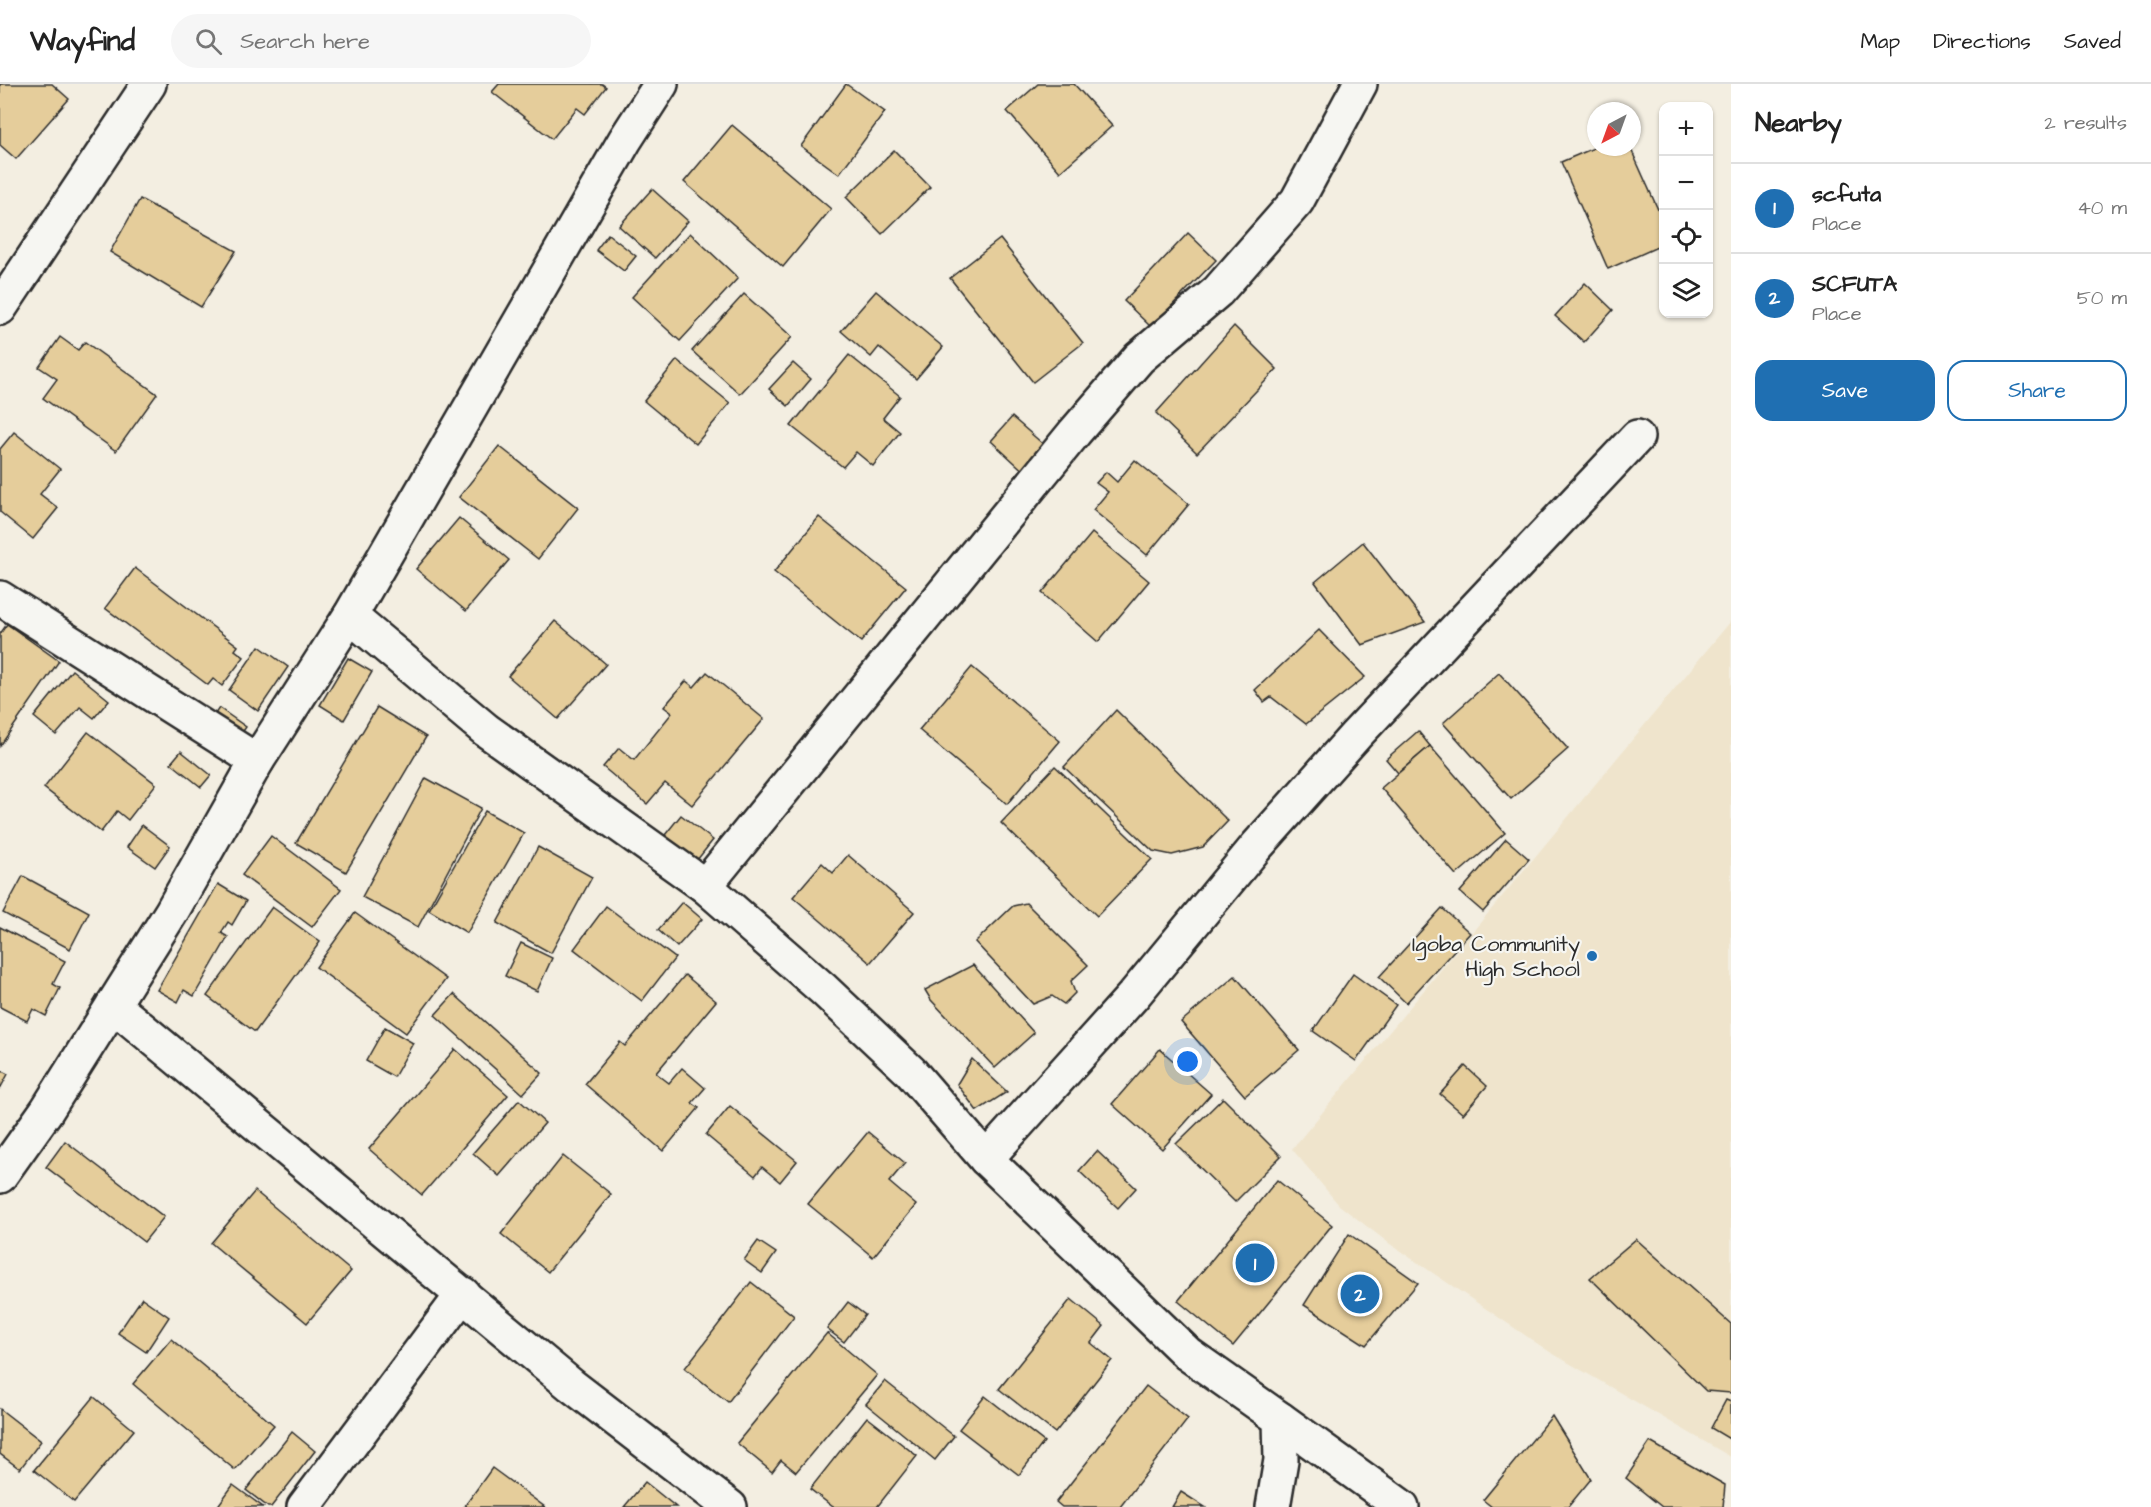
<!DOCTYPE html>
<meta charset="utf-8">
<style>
:root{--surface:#fff;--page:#f6f6f6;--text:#222;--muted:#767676;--line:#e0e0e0;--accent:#1f6fb2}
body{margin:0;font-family:"Architects Daughter",sans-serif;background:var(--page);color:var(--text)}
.controls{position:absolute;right:18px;top:18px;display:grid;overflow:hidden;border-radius:12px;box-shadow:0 2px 4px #0004}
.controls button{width:54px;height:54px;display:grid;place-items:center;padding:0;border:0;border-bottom:2px solid var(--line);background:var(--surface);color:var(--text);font:30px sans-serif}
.compass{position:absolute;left:1587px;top:18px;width:54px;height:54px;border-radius:50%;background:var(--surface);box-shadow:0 2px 4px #0004;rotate:221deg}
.you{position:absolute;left:1188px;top:978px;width:21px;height:21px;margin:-15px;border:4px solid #fff;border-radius:50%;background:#1a73e8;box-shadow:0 0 0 9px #1a73e833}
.badge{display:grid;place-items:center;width:39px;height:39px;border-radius:50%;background:var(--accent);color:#fff;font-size:20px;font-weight:700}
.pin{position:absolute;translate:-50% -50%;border:3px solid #fff;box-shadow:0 2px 6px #0006}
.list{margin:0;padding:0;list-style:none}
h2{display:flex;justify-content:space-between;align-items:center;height:78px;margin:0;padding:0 24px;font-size:26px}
h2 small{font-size:20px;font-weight:400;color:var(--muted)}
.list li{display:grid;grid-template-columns:39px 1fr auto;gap:18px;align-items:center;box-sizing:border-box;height:90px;padding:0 24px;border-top:2px solid var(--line)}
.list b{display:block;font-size:22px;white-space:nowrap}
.list p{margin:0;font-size:20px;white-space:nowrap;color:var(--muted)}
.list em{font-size:20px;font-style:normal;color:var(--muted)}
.actions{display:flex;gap:12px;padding:18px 24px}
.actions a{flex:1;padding:14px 0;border:2px solid var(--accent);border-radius:18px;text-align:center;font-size:21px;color:var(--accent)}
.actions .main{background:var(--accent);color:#fff}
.icon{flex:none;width:33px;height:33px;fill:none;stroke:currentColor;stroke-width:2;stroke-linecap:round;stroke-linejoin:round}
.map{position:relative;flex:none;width:1731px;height:1423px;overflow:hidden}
header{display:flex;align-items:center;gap:36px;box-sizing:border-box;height:84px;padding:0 30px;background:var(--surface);border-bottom:2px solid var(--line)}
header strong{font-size:28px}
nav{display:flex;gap:33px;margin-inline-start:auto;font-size:21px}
.search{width:420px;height:54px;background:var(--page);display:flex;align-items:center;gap:15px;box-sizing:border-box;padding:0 21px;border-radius:33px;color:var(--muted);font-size:22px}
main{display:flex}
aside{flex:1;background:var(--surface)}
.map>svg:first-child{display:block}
</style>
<header>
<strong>Wayfind</strong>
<div class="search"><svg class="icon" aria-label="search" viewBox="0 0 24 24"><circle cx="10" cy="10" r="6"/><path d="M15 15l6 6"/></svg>Search here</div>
<nav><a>Map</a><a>Directions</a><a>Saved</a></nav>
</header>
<main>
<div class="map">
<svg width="1731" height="1423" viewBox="0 0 1731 1423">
<rect width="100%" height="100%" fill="#f3eee1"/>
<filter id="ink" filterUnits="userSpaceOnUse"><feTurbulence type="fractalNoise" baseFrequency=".0167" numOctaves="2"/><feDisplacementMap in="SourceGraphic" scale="12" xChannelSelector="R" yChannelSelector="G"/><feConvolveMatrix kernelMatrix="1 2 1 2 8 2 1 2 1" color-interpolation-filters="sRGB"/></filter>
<g filter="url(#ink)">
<path fill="#efe4cc" d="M1731,537V1373L1550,1268L1390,1160L1339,1121L1292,1065Z"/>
<g fill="#e5cd9b" stroke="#2b2b2b" stroke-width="1.5">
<path d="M0,0H52L69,15L16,75L0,61Z"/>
<path d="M499,0H602L606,3L585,30L577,24L552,55L492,8Z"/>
<path d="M846,0L885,28L839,90L801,62Z"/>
<path d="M1038,0H1074L1112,42L1060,88L1007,27Z"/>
<path d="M732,41L831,125L783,183L684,98Z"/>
<path d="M1596,63H1630L1664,139V160L1608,185L1561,78Z"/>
<path d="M894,66L930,103L882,150L846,113Z"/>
<path d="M652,105L688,137L655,174L619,142Z"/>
<path d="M140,115L236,167L201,223L110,168Z"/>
<path d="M690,149L738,194L680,257L632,213Z"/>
<path d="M1188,149L1216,176L1151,243L1124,217Z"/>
<path d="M608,150L636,172L624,187L596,166Z"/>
<path d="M1000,155L1083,259L1033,298L950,194Z"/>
<path d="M1585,199L1613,226L1584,258L1555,232Z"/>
<path d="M876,207L943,263L916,295L879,263L871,273L841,247Z"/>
<path d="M744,210L792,253L740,310L692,267Z"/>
<path d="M1234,242L1277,285L1197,369L1156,329Z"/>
<path d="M60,253L78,266L85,258L157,310L116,367L43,314L57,295L39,283Z"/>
<path d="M849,271L900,312L883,334L900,348L873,382L856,368L843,383L791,342Z"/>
<path d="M677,276L730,319L696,360L644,317Z"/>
<path d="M793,279L811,295L788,322L769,305Z"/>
<path d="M1012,333L1051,367L1028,391L991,357Z"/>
<path d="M14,348L60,385L40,410L58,424L33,455L0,428V365Z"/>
<path d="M499,362L578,424L538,475L459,413Z"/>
<path d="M1135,376L1189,420L1147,471L1093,426L1108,408L1096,399L1106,388L1117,398Z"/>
<path d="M819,433L906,503L861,558L774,488Z"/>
<path d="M459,434L509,476L466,527L416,485Z"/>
<path d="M1092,449L1149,497L1098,558L1042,509Z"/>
<path d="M1363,458L1425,538L1362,561L1315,498Z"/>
<path d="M135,484L238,562L235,566L244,573L222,602L213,595L208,601L105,524Z"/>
<path d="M555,537L606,580L558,635L508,592Z"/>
<path d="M7,540L59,577L0,662V550Z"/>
<path d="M1319,546L1365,593L1306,640L1271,613L1264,618L1255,606Z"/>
<path d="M259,562L288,583L258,627L229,606Z"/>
<path d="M348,574L372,588L344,636L320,621Z"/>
<path d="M972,583L1060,657L1007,720L919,646Z"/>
<path d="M72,586L109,616L94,634L80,623L56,651L34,633Z"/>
<path d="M707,588L764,635L692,721L665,699L647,720L603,683L619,664L634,676L672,629L664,623L686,597L694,603Z"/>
<path d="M1499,589L1568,665L1511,715L1443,639Z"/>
<path d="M377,623L426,653L346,788L296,759Z"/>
<path d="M219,624L246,643L237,656L210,637Z"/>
<path d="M1116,626L1228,737L1203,763L1172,771L1153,767L1064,683Z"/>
<path d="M1418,647L1430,662L1398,689L1386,675Z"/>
<path d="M88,648L156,700L128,736L117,727L101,748L44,704Z"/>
<path d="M1430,662L1505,749L1456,791L1381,704Z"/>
<path d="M181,667L211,691L201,703L171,679Z"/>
<path d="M1055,682L1152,775L1097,832L1001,739Z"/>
<path d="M426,694L481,724L418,843L362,813Z"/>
<path d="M485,727L524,749L467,849L429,826Z"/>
<path d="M681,731L713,756L693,781L661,756Z"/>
<path d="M142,741L170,762L155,783L127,763Z"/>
<path d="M271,752L341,805L312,843L242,791Z"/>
<path d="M1506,755L1529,775L1483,828L1460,808Z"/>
<path d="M538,763L592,793L551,869L497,839Z"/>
<path d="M848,771L914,828L870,879L793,813L822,779L833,789Z"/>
<path d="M23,792L89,828L70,865L3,829Z"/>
<path d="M218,800L246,817L232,841L228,838L221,849L228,853L194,912L184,906L178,918L157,906Z"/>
<path d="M682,818L702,835L677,863L658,846Z"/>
<path d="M1026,819L1088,881L1071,897L1075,909L1064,920L1052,912L1033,920L975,858L1013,822Z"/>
<path d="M606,822L675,874L642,917L574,865Z"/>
<path d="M272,823L320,858L255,948L207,912Z"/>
<path d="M1442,824L1470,849L1406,919L1379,893Z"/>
<path d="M355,829L446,895L406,949L316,883Z"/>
<path d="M0,843L65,877L53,900L60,904L46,932L33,925L27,937L0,923Z"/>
<path d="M521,859L552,874L537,907L505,892Z"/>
<path d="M973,881L1034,949L995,984L931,916L925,906Z"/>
<path d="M1353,890L1396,921L1356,977L1313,947Z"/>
<path d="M685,891L716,917L656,989L669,999L682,984L705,1004L692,1019L699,1024L663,1067L585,1000L620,958L625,962Z"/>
<path d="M1235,892L1299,966L1245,1012L1181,938Z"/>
<path d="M454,910L542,989L523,1010L435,931Z"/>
<path d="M385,943L413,959L394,993L366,977Z"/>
<path d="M455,965L508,1011L422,1111L369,1065Z"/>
<path d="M1160,965L1211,1010L1162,1065L1112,1020Z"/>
<path d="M972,975L1007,1008L977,1027L957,1000Z"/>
<path d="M1465,982L1487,1002L1463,1030L1440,1010Z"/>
<path d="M0,986L8,990L0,1005Z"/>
<path d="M1223,1014L1281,1072L1235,1118L1176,1060Z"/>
<path d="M519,1016L545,1039L499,1092L473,1069Z"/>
<path d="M730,1022L797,1077L780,1098L762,1083L755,1092L706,1051Z"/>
<path d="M868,1048L905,1079L889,1098L916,1121L873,1173L808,1120Z"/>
<path d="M65,1057L164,1133L144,1158L46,1083Z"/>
<path d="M1097,1067L1136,1104L1118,1124L1079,1087Z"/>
<path d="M563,1072L611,1110L548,1188L501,1150Z"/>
<path d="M1277,1096L1332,1141L1233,1262L1178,1217Z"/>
<path d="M255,1107L351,1187L307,1239L211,1159Z"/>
<path d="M1349,1150L1418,1199L1366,1261L1304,1221Z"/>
<path d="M1636,1155L1731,1240V1309L1706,1307L1590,1194Z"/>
<path d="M758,1157L776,1169L762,1189L744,1176Z"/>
<path d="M751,1198L794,1232L728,1318L685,1284Z"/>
<path d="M142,1214L169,1233L146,1268L118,1249Z"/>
<path d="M1071,1215L1104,1242L1091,1259L1112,1276L1055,1349L999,1305Z"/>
<path d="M848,1218L865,1231L844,1258L827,1245Z"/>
<path d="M827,1249L877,1291L796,1388L781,1376L772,1388L737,1359Z"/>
<path d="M171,1255L274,1341L235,1386L133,1300Z"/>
<path d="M885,1297L954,1352L935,1376L866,1320Z"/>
<path d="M1146,1302L1188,1335L1120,1423H1062L1056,1418Z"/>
<path d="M985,1312L1044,1358L1019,1391L959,1345Z"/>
<path d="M94,1313L134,1346L74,1418L34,1386Z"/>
<path d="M1726,1316L1731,1318V1356L1711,1344Z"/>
<path d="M0,1325L41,1357L20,1385L0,1370Z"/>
<path d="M1552,1332L1591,1395L1568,1423H1492L1483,1416Z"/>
<path d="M867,1333L917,1372L877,1423H833L810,1405Z"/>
<path d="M292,1348L315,1367L271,1423H268L246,1406Z"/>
<path d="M1650,1358L1725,1401L1723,1423H1662L1626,1394Z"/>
<path d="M492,1384L545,1423H464Z"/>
<path d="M645,1398L676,1423H624Z"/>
<path d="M233,1401L263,1423H217Z"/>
<path d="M1181,1408L1205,1423H1172Z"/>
</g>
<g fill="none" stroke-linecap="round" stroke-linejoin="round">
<defs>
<g id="street">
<path d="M0,224L149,0"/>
<path d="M0,514L257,677"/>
<path d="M350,532L486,646L705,802L823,905L910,987L986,1075L1188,1270L1280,1335L1281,1376L1273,1423"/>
<path d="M705,802L1075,348L1139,274L1218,207L1297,117L1360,0"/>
<path d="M113,921L571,1301L730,1423"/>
<path d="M986,1075L1133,912L1256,763L1356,651L1637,353"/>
<path d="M0,1092L47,1026L172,827L257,677L350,532L625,56L661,0"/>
<path d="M1280,1335L1402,1423"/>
<path d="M304,1423L463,1210"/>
</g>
</defs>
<use href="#street" stroke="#2b2b2b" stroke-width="38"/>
<use href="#street" stroke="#f6f6f2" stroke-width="33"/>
</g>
</g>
<circle fill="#1f6fb2" stroke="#f6f6f2" stroke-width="2" cx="1592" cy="872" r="6"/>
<g text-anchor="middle" stroke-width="4.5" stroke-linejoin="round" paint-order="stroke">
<g font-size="22" fill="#2b2b2b" stroke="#f6f6f2" text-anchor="end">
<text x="1580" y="867">Igoba Community<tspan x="1580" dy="25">High School</tspan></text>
</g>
</g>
</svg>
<div class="controls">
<button>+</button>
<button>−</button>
<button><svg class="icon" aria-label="locate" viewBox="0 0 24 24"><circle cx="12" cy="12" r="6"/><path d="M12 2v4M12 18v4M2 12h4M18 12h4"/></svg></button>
<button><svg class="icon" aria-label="layers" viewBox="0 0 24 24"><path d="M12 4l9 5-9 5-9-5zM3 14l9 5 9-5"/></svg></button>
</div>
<svg class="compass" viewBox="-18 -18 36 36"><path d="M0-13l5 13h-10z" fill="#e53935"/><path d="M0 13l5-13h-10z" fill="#767676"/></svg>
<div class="you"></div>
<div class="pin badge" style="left:1255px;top:1179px">1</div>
<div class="pin badge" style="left:1360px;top:1210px">2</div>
</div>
<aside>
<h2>Nearby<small>2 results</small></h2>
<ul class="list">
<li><span class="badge">1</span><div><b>scfuta</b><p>Place</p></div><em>40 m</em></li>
<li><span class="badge">2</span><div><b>SCFUTA</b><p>Place</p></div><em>50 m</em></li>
</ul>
<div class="actions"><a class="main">Save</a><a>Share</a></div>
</aside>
</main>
